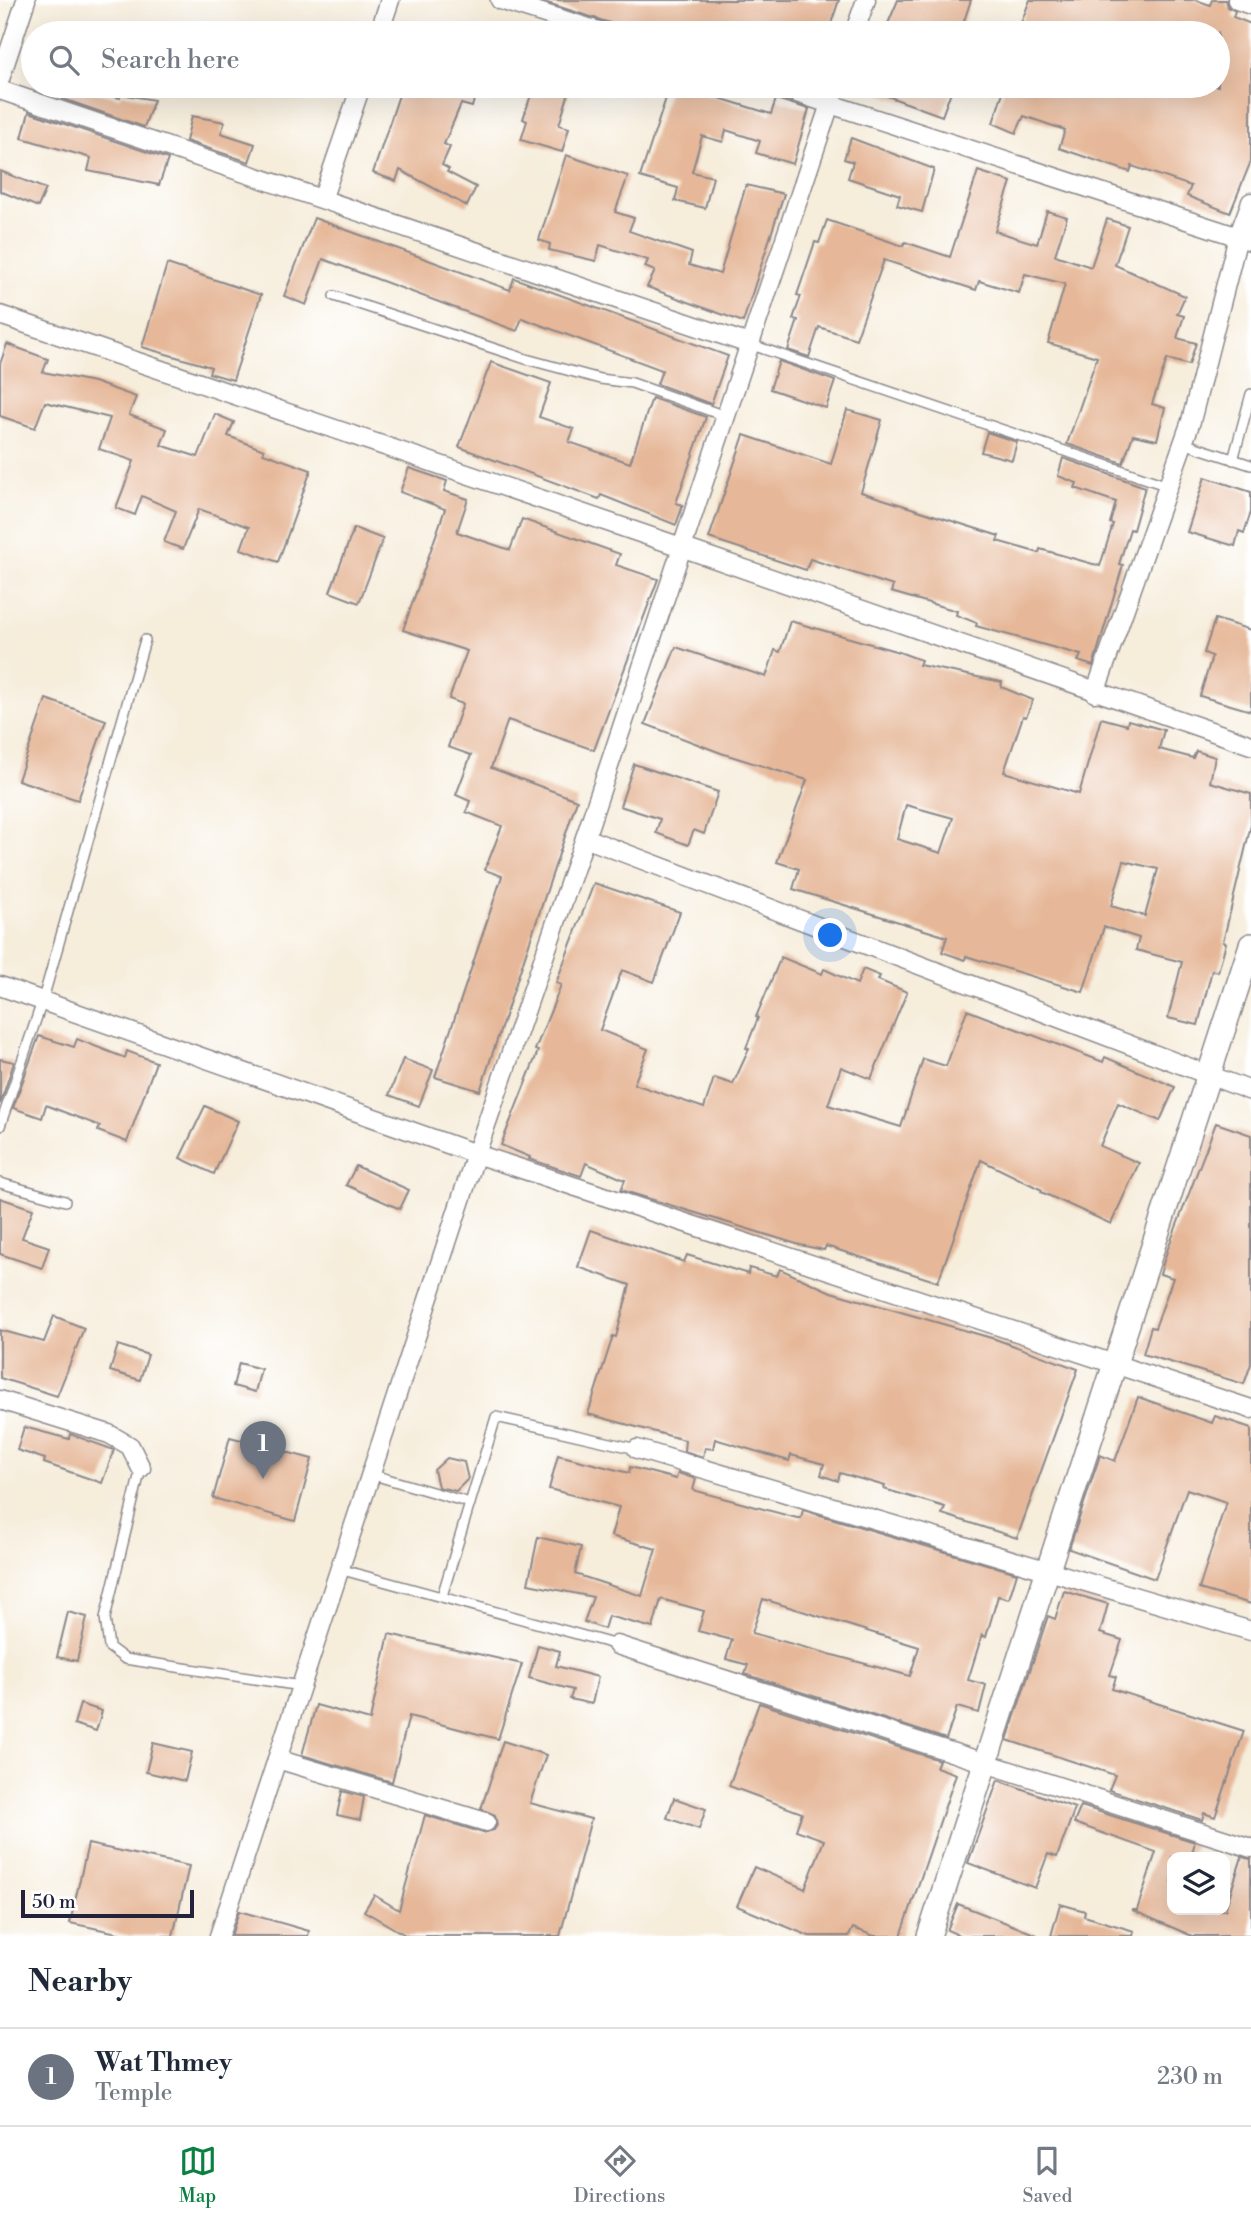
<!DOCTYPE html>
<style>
:root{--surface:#fff;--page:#f2f2f3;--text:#1f2937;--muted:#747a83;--line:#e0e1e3;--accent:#0b8043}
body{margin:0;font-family:"Libre Bodoni",serif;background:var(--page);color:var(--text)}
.controls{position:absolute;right:21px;bottom:21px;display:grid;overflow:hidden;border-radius:14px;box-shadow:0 7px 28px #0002}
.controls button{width:63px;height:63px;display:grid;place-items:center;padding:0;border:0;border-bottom:2px solid var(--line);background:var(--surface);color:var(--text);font:35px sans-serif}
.scale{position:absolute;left:21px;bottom:18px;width:173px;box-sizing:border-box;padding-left:7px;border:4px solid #22223b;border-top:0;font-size:19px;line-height:24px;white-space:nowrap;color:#22223b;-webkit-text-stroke:5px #fff;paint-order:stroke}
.you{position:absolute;left:831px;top:936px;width:24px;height:24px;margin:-18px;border:5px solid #fff;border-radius:50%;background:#1a73e8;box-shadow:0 0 0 10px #1a73e833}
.badge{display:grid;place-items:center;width:46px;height:46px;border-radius:50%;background:var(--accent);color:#fff;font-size:23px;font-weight:700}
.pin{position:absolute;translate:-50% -58px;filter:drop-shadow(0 2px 4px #0008)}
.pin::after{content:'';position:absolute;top:37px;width:24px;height:21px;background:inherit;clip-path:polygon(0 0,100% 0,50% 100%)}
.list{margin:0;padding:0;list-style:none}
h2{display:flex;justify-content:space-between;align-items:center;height:91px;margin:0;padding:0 28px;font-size:30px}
h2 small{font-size:23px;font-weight:400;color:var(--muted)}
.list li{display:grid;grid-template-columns:46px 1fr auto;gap:21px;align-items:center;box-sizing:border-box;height:98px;padding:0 28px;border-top:2px solid var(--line)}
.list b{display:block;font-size:26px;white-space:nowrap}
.list p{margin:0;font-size:23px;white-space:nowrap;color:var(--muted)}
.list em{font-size:23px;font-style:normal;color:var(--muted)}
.icon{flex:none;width:38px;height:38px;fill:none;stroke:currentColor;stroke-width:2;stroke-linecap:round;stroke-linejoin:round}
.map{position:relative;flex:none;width:1251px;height:1936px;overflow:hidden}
.search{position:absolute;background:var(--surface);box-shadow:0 7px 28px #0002;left:21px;right:21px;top:21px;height:77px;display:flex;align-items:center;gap:18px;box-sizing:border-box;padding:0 24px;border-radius:38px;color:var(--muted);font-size:26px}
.sheet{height:189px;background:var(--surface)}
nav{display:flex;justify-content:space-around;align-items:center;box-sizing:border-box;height:98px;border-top:2px solid var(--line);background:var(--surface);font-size:19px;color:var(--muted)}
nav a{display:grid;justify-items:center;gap:4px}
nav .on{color:var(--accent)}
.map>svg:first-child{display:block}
</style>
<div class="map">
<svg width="1251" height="1936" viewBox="0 0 1251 1936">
<rect width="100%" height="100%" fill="#fff"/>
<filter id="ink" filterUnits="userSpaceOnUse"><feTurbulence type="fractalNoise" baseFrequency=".0143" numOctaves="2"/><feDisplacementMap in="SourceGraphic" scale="14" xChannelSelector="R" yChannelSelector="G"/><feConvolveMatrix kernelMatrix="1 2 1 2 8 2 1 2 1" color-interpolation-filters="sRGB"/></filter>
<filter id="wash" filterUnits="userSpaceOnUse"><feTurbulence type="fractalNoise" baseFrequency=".00686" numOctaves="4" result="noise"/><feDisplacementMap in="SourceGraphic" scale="28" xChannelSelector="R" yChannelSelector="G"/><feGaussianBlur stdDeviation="1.57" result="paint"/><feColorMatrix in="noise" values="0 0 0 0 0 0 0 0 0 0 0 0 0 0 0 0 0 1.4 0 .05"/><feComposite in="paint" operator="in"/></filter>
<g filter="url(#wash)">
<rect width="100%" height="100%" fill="#f6eddb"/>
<g id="blocks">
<g fill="#e6b899" fill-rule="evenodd">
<path d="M538,0H839L828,33H740L705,22L703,28L687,23L683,33H641Z"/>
<path d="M898,0H971L960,33H884Z"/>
<path d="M1030,0H1196L1210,5L1212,0H1226L1228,7L1235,11L1233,17L1251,24V161L1230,213L1187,196L1191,186L1132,166L1130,172L1059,148L1065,130L1024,116L1016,133L993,123L1005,86H1218V33H1017Z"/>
<path d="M67,86L120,98L121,94L154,100L144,127L63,99Z"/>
<path d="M402,86H478L472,107L461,104L444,144L450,147L442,165L449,169L447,172L476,187L467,206L400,170L396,181L373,173Z"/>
<path d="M534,86H571L559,125L569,128L562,152L521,140L527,121L523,119Z"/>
<path d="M670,86H680L771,114L776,99L809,109L793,164L756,153L760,141L726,130L723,142L702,136L692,172L713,177L705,208L675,201L678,188L640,177Z"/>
<path d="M866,86H953L942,116L865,88Z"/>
<path d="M29,112L168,159L159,185L88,171L91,158L22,138Z"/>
<path d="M192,116L225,122L221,133L255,144L249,162L186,141Z"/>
<path d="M851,138L934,169L922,212L897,205L900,195L848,178L853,162L844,159Z"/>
<path d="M566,155L628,176L615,212L634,218L629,231L692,253L689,265L720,274L746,185L784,194L743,322L647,287L655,271L645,267L648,260L600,245L596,261L549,250L550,244L539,240Z"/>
<path d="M0,171L46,189L38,207L0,191Z"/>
<path d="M978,171L1011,182L995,231L1037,244L1047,211L1067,217L1055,255L1091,267L1107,219L1128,226L1115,265L1185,296L1177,314L1184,316L1177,338L1196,343L1189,365L1167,359L1152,404L1165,408L1157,440L1133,435L1123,463L1067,444L1097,357L1048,343L1065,284L1025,274L1019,293L979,281L976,290L884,260L856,339L819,327L809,357L788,350L798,320L793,319L801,296L797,295L815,242L819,243L827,220L903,246L905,242L950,257Z"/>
<path d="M314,218L510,290L514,278L728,356L711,404L657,384L662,370L522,318L517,331L323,259L306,305L284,296Z"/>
<path d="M167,264L261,295L233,380L209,373L211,367L142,347Z"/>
<path d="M7,344L48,359L43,372L94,382L136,397L129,415L167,429L161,445L198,457L215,414L234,422L228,436L264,450L263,453L311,470L278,562L241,549L249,527L199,509L183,549L164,542L176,511L142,496L135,515L116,508L134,461L99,449L110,418L45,402L35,428L0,416V364Z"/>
<path d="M779,361L835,381L826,408L770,389Z"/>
<path d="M491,362L551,383L539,417L574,429L569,442L630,463L652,398L706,417L676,503L683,505L676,525L601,495L599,499L459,447Z"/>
<path d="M847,410L882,420L861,492L999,536L997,541L1039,553L1040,549L1100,566L1113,524L1110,523L1116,502L1075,488L1077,483L1058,476L1063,458L1145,487L1133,530L1130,529L1119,564L1123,565L1093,666L1078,661L1081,655L976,626L977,623L956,615L957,611L891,592L893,586L869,578L810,559L806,570L709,538L744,435L831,464Z"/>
<path d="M987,432L1017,442L1012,460L981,452Z"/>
<path d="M409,468L447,481L444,491L468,499L457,532L510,550L522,519L620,554L616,565L658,579L594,750L508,720L491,768L577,800L480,1091L435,1077L502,876L485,870L502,826L466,812L470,801L456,795L471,755L448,747L463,704L449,699L467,651L403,630L445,509L400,492Z"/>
<path d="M1205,477L1251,492V512L1244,533L1239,531L1235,546L1187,532Z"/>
<path d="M354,528L383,539L359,603L330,592Z"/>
<path d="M1215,619L1251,630V711L1200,696L1212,656L1204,653Z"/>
<path d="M790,621L899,652L921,660L919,665L1002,682L1001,687L1033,700L1026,717L1023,716L1004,772L1079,794L1101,718L1127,725L1128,720L1164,730L1159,749L1193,758L1196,751L1215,757L1210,782L1251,794V825L1223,942L1226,943L1218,972L1212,970L1198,1025L1168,1018L1182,962L1136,950L1139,938L1104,927L1083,992L966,956L965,960L942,952L947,937L793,889L799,869L777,862L807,780L721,753L645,724L676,647L766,677L775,650L780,652ZM906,805L953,818L941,853L897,839ZM1124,861L1158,869L1145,916L1111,906Z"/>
<path d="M46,699L106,720L78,800L18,780Z"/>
<path d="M634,764L718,792L704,834L694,830L688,845L656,833L660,819L620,806Z"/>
<path d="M594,883L680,912L654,982L622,970L600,1030L648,1049L634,1084L704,1108L714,1078L733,1084L749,1049L746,1048L758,1018L756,1017L781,957L822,974L824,969L857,984L863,969L880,976L878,980L907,992L871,1079L841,1067L828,1105L901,1127L923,1059L946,1066L967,1010L1103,1062L1105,1057L1175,1087L1160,1121L1118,1103L1100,1146L1139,1163L1111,1224L1041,1192L1042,1190L981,1160L938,1282L826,1246L824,1250L800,1245L621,1190L625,1180L586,1163L581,1176L529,1159L530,1157L501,1145L538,1051L535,1050L561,985L556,983Z"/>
<path d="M39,1036L74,1047L77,1039L125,1058L127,1051L156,1062L127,1142L98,1131L100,1126L46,1105L42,1118L13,1108Z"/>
<path d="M0,1059L14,1062L0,1104Z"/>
<path d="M403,1059L433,1070L419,1106L389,1095Z"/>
<path d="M205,1106L238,1121L214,1174L180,1158Z"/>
<path d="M1216,1123L1251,1135V1364L1244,1384L1143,1354L1151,1327L1155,1328L1173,1278L1160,1274L1167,1251Z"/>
<path d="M356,1166L409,1190L400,1209L346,1185Z"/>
<path d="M0,1198L33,1209L22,1238L49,1247L42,1268L0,1254Z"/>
<path d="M591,1230L684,1262L687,1255L748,1274L749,1268L777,1276L780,1269L831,1292L995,1339L1078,1369L1017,1538L942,1514L945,1507L884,1489L885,1486L840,1473L838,1481L821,1475L824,1464L791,1455L789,1461L715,1439L713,1449L705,1448L703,1457L684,1451L685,1440L588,1414L613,1336L616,1337L630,1285L578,1267Z"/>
<path d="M54,1316L84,1328L57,1396L0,1378V1330L44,1342Z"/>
<path d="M118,1345L148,1355L140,1380L110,1371Z"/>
<path d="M239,1363L261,1369L255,1392L233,1386Z"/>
<path d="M1138,1397L1212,1423L1215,1416L1251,1428V1604L1199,1589L1226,1502L1187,1489L1155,1579L1069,1549L1100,1455L1115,1461Z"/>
<path d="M24,1427L69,1439L70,1434L114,1450L102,1483L44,1463L45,1459L17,1450Z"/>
<path d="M230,1437L312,1459L295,1521L213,1498Z"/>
<path d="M558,1455L629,1473L630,1467L676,1479L678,1473L696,1479L693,1490L797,1518H801L803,1510L1017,1573L1009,1599L998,1596L986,1637L982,1635L968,1680L986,1685L979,1713L957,1707L946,1739L745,1674L748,1665L726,1659L732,1640L698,1631L704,1611L661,1599L653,1628L608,1616L604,1629L584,1622L593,1597L528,1584L538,1537L581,1547L575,1574L642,1596L656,1549L611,1536L619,1507L549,1489ZM763,1599L919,1647L910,1676L752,1633Z"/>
<path d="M447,1458L464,1462L468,1479L456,1491L438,1487L434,1470Z"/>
<path d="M1064,1591L1108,1604L1100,1633L1122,1640L1110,1675L1116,1677L1112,1689L1244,1731L1215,1817L1204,1813L1202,1820L1109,1790L1115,1775L1007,1740L1048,1616L1055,1619Z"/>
<path d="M68,1612L87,1617L77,1661L57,1657Z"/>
<path d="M389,1634L522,1664L498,1739L409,1716L392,1782L302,1755L316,1705L370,1720Z"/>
<path d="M538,1645L560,1651L556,1666L598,1677L592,1704L570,1699L573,1690L529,1678Z"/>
<path d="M759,1703L939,1760L936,1767L956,1774L901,1936H874L853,1928L849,1936H809L737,1906L754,1867L805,1889L824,1840L796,1830L802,1813L729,1786Z"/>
<path d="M80,1704L102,1711L96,1731L74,1724Z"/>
<path d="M503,1741L546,1755L530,1803L591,1819L560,1936H407L364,1911L374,1895L399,1910L425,1815L483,1833L494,1830L497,1825L495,1815L481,1809Z"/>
<path d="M153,1743L192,1752L185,1781L146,1772Z"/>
<path d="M998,1780L1075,1808L1057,1857L1048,1854L1035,1888L968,1863Z"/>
<path d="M342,1791L364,1797L360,1820L337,1815Z"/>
<path d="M674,1798L706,1809L699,1829L667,1818Z"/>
<path d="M1081,1806L1195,1842L1191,1857H1172V1910H1225L1242,1857L1251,1859V1936H1192L1132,1910H1137L1156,1852L1074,1823Z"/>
<path d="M88,1844L189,1866L173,1936H132L70,1923Z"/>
<path d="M958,1904L1037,1935V1936H961L947,1930Z"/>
<path d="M1060,1904L1085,1911L1084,1916L1134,1931L1133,1936H1051Z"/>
<path d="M239,1911L309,1931L308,1936H231Z"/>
</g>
</g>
</g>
<g filter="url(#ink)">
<use href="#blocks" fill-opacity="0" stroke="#8c888b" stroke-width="2"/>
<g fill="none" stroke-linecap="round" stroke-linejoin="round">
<defs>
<g id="service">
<path d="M334,296L526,359L600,379L632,383L725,416"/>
<path d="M749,344L1168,486"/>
<path d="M1183,443L1251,465"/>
<path d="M1233,460L1251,394"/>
<path d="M0,1126L43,999L145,640"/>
<path d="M0,1183L65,1201"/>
<path d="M141,1468L105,1618L109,1647L125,1659L301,1686"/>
<path d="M370,1474L470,1503"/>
<path d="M339,1569L617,1645"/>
<path d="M442,1596L496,1417L637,1449"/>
</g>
<g id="minor">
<path d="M500,0L605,33"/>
<path d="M1237,0L1251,5"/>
<path d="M379,33L390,0"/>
<path d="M854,33L866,0"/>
<path d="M0,79L26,0"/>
<path d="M775,86L1251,241"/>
<path d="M0,90L749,344"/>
<path d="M323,197L361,86"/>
<path d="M0,315L681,547L1251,745"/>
<path d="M1095,693L1191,421L1238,237L1251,202"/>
<path d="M585,838L1251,1091"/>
<path d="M0,986L476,1154L1251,1409"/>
<path d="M0,1400L109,1434L130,1446L141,1468"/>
<path d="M637,1449L1251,1631"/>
<path d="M617,1645L1251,1848"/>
<path d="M277,1759L486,1822"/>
<path d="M219,1936L476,1154L585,838L836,86"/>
</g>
<path id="tertiary" d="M929,1936L1251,945"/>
</defs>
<use href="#service" stroke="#8c888b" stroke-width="12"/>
<use href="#minor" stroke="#8c888b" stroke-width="21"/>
<use href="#tertiary" stroke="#8c888b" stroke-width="26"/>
<use href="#service" stroke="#fff" stroke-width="9"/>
<use href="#minor" stroke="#fff" stroke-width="18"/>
<use href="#tertiary" stroke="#fff" stroke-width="23"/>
</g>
</g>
</svg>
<div class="controls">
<button><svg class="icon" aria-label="layers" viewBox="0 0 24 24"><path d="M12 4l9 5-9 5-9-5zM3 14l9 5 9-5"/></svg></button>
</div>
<div class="scale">50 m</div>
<div class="you"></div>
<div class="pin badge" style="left:263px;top:1479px;background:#6b7280">1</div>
<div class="search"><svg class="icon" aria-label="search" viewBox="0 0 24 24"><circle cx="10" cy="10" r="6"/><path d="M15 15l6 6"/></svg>Search here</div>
</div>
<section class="sheet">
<h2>Nearby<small></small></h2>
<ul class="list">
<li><span class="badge" style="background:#6b7280">1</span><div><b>Wat Thmey</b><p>Temple</p></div><em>230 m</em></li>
</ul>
</section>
<nav>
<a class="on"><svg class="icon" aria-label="map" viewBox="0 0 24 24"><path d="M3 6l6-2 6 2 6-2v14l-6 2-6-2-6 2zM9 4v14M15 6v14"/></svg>Map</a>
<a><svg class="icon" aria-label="directions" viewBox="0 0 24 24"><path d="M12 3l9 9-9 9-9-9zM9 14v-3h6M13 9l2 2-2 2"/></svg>Directions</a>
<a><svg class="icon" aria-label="saved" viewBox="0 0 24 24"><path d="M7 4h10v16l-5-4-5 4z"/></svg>Saved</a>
</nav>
